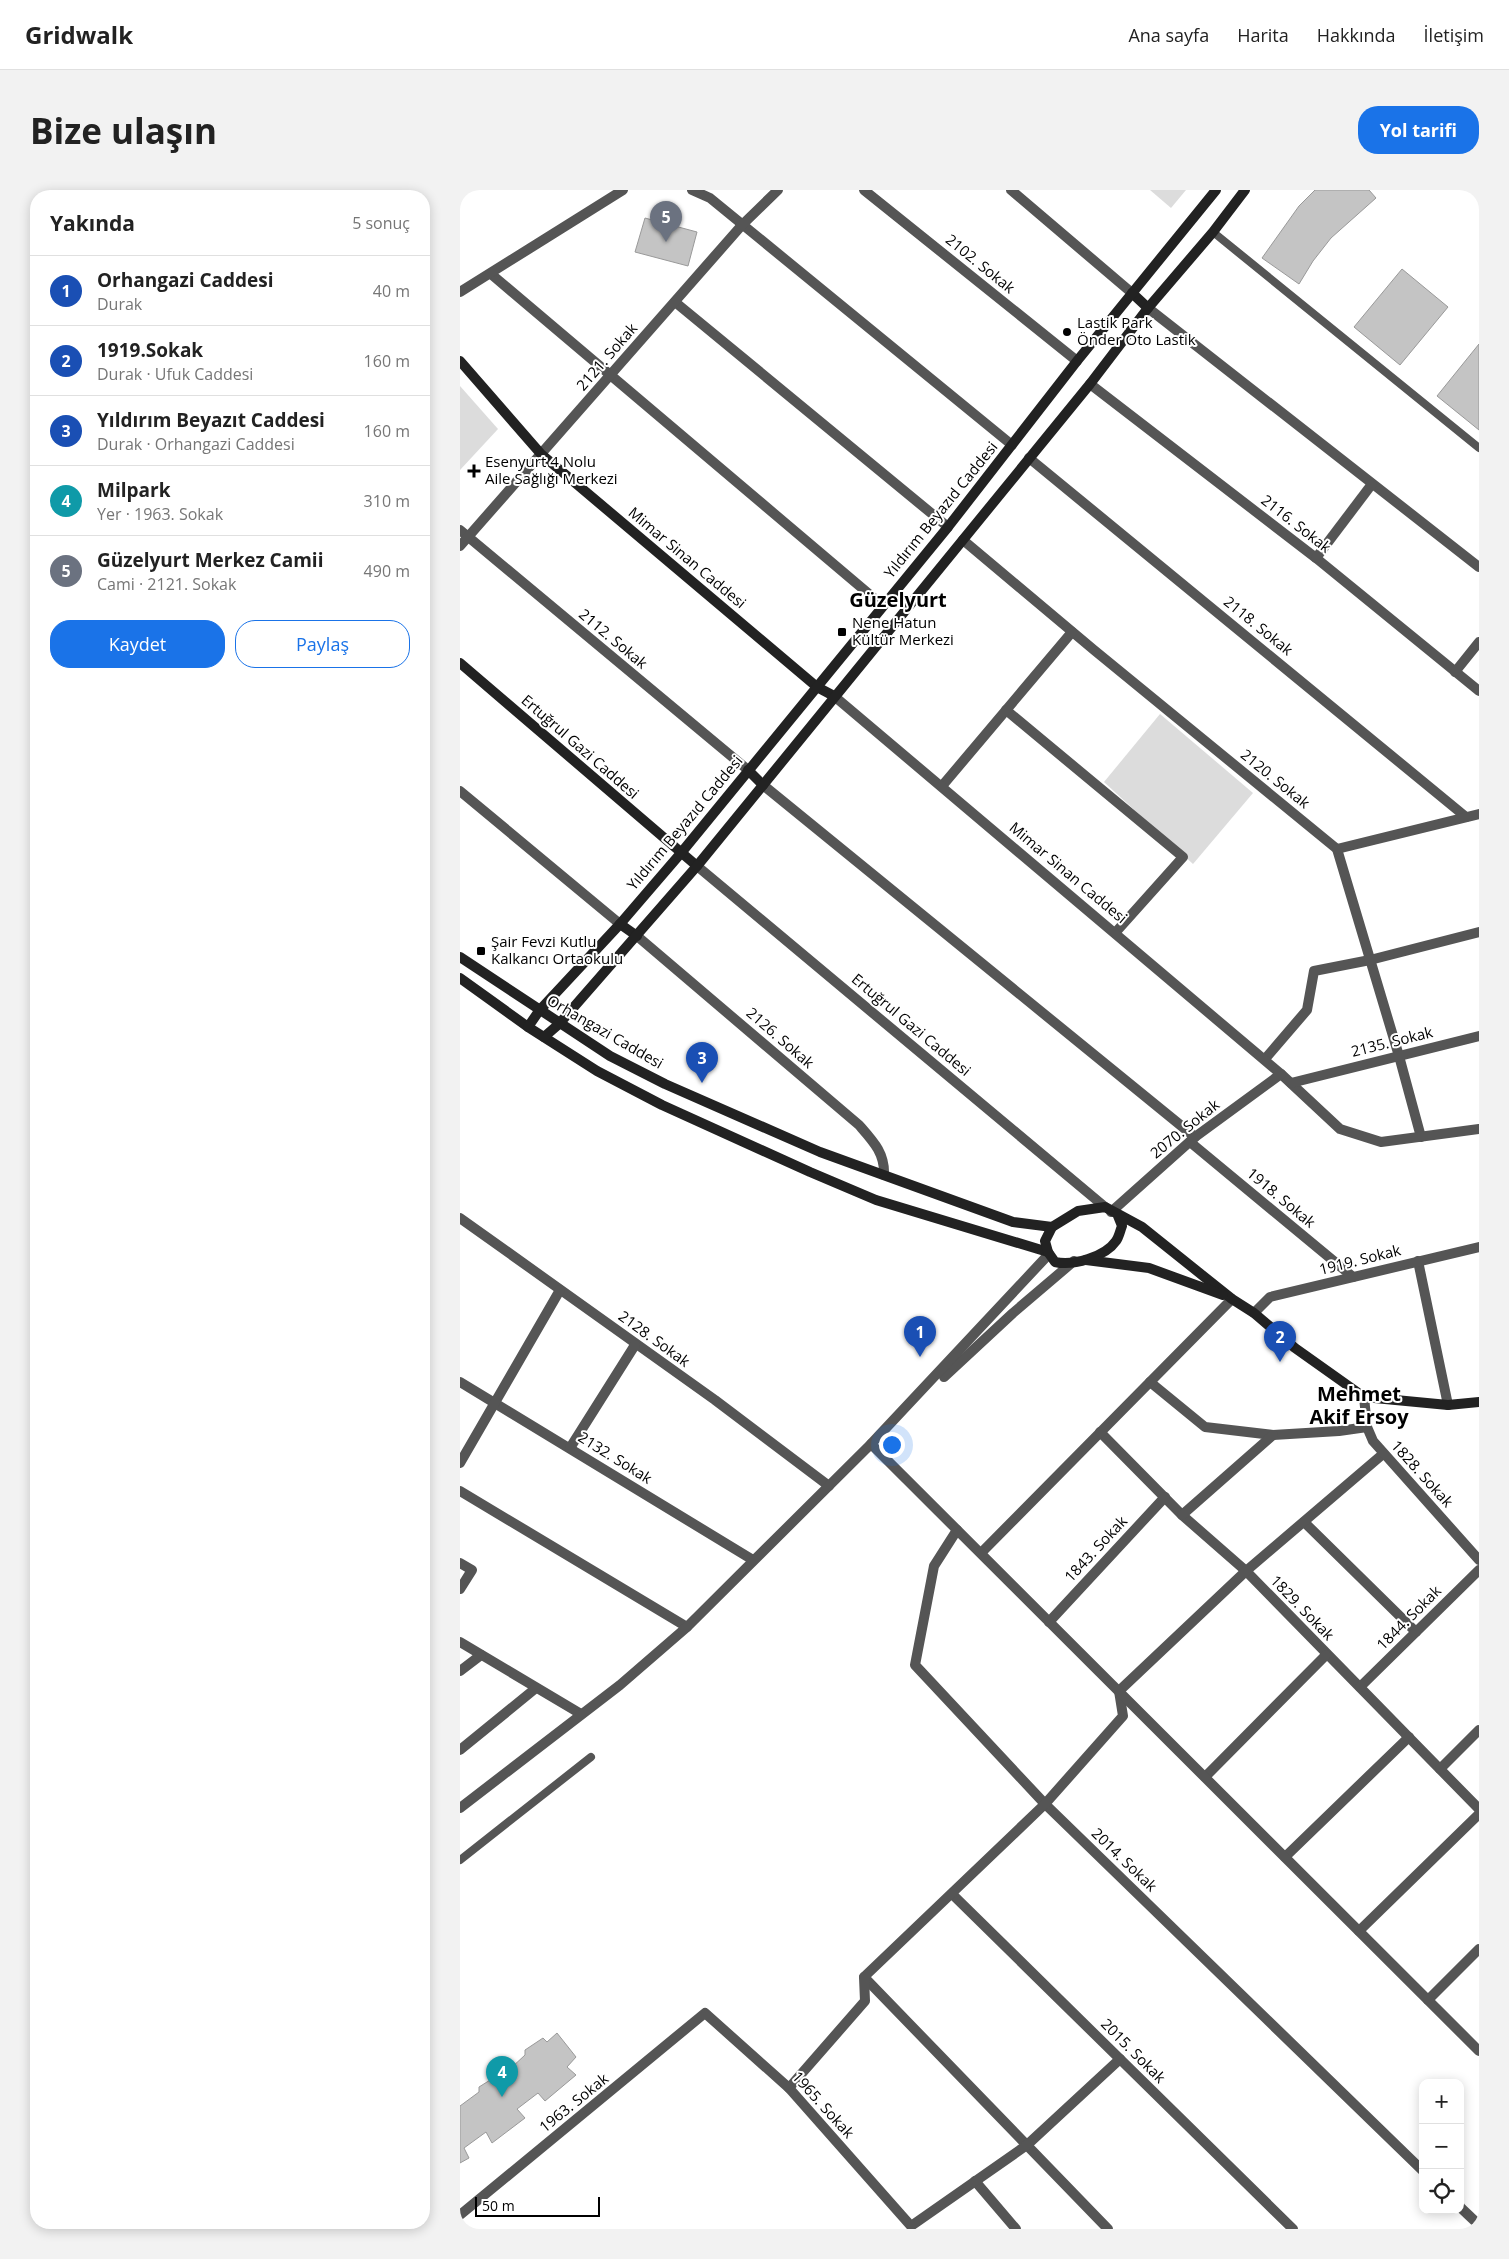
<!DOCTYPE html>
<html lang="tr">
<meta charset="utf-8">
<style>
:root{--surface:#fff;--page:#f2f2f2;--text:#222;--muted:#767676;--line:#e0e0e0;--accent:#1a73e8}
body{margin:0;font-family:"Open Sans",sans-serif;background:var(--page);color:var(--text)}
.controls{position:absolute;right:15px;bottom:15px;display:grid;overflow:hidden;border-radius:10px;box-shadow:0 2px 12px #0003}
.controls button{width:45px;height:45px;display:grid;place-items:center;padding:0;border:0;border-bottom:1px solid var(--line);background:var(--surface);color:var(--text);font:25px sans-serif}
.scale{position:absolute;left:15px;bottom:12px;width:125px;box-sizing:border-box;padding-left:5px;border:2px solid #000;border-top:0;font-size:14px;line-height:18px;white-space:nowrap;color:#000;-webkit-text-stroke:4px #fff;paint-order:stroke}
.you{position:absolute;left:431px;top:1254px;width:18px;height:18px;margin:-12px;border:4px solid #fff;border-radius:50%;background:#1a73e8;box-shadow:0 0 0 8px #1a73e833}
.badge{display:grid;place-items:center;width:32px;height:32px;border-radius:50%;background:var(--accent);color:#fff;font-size:16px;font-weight:700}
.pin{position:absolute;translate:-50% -41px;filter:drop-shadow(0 1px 2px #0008)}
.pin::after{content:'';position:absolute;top:26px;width:18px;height:15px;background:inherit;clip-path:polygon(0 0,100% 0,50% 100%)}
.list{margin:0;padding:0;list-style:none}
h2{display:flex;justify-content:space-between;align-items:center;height:65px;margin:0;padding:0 20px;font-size:21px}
h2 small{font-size:16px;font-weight:400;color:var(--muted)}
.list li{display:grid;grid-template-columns:32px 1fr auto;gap:15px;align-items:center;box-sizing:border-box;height:70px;padding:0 20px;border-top:1px solid var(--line)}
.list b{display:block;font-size:19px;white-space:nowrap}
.list p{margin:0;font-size:16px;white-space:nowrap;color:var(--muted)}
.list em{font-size:16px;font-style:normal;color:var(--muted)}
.actions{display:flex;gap:10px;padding:15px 20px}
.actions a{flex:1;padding:11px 0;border:1px solid var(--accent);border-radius:20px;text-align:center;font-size:18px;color:var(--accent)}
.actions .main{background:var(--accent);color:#fff}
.icon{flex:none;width:28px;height:28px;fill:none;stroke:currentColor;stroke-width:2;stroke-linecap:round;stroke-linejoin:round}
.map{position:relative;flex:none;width:1019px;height:2039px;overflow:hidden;border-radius:20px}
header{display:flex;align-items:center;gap:30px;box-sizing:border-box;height:70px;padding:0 25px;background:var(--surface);border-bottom:1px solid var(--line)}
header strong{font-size:24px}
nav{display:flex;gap:28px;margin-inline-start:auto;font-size:18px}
.intro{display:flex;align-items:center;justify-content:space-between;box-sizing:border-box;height:120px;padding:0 30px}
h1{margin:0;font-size:35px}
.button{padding:12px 22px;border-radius:20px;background:var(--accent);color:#fff;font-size:18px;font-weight:700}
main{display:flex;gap:30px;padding:0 30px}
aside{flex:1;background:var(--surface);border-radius:20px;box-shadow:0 2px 12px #0003}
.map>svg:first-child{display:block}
</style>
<header>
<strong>Gridwalk</strong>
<nav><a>Ana sayfa</a><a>Harita</a><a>Hakkında</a><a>İletişim</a></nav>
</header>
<div class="intro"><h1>Bize ulaşın</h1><a class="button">Yol tarifi</a></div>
<main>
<aside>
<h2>Yakında<small>5 sonuç</small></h2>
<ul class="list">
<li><span class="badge" style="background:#1a4fb4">1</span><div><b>Orhangazi Caddesi</b><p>Durak</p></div><em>40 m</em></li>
<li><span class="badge" style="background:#1a4fb4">2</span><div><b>1919.Sokak</b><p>Durak · Ufuk Caddesi</p></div><em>160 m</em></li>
<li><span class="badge" style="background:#1a4fb4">3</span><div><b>Yıldırım Beyazıt Caddesi</b><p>Durak · Orhangazi Caddesi</p></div><em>160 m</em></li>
<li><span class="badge" style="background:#0f9aa8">4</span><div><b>Milpark</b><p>Yer · 1963. Sokak</p></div><em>310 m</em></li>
<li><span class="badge" style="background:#6b7280">5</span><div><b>Güzelyurt Merkez Camii</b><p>Cami · 2121. Sokak</p></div><em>490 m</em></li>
</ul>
<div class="actions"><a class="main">Kaydet</a><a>Paylaş</a></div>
</aside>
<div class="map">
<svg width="1019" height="2039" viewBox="0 0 1019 2039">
<rect width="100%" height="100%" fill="#fff"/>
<g fill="#dcdcdc">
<path d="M690,0H726L711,18Z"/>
<path d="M0,196L38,239L0,280Z"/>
<path d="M700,524L793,603L733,674L644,592Z"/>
</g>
<g fill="#c4c4c4" stroke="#999">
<path d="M855,0H909L916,8L871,48L853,71L839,94L802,68L839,16Z"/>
<path d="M185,28L237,42L228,76L175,62Z"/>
<path d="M942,79L988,117L940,175L894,137Z"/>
<path d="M1019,154V240L977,206Z"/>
<path d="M97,1843L116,1867L107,1877L116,1885L85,1911L78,1903L57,1919L65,1928L32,1953L26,1942L4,1958L9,1968L0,1973V1916L19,1902V1897L35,1887L36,1892L65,1865V1860L83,1848L87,1852Z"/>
</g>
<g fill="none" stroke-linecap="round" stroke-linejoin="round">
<g stroke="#555" stroke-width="8">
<path d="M753,42L1019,258"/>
<path d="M0,1670L131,1567"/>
</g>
<g stroke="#555" stroke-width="10">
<path d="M232,0L250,8L552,255"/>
<path d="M404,0L617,171"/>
<path d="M551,0L672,103"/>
<path d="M31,84L422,415"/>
<path d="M0,102L163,0"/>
<path d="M215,112L488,337"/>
<path d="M688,118L1019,377"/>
<path d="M630,194L856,368L1019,501"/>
<path d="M569,268L1006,627"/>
<path d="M0,340L288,580"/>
<path d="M503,350L634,460L877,659L939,866L961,947"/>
<path d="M0,356L282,35L318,0"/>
<path d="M856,368L912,294"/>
<path d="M995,482L1019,452"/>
<path d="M546,520L723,667L655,743"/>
<path d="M303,595L735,947"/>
<path d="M482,596L612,442"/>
<path d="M0,601L160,734"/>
<path d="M877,659L1019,624"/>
<path d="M177,746L399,935C413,951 425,963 424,985"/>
<path d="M805,869L847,820L854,781L910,770L1019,742"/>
<path d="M821,884L880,939L921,952L1019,939"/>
<path d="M831,893L1019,846"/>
<path d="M730,952L893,1087"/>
<path d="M0,1028L255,1210L369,1296"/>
<path d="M958,1071L988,1215"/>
<path d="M794,1123L810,1107L1019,1057"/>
<path d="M0,1192L293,1370"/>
<path d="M690,1192L745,1237L813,1245L879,1241L907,1237"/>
<path d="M640,1242L722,1325L786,1381L1019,1619"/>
<path d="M110,1258L175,1155"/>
<path d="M0,1273L100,1100"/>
<path d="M0,1301L227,1437"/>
<path d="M722,1325L813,1245"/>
<path d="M844,1332L956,1442"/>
<path d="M497,1340L474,1376L455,1475L585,1614L963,1981"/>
<path d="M521,1363L772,1109"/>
<path d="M0,1373L12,1380L0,1399"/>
<path d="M589,1432L705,1307"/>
<path d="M0,1452L121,1524"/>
<path d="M0,1481L21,1465"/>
<path d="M900,1497L1019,1380"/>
<path d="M0,1560L76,1498"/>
<path d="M980,1579L1019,1540"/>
<path d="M745,1587L866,1465"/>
<path d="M825,1667L949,1547"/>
<path d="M492,1704L833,2039"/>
<path d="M899,1741L1019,1624"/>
<path d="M404,1787L648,2039"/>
<path d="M968,1810L1019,1759"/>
<path d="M329,1898L405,1811L404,1787L585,1614L663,1526L659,1501L786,1381L923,1264"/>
<path d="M515,1991L556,2039"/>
<path d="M1000,2017L1019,2035"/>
<path d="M0,2025L245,1823L329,1898L451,2036L567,1955L660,1869"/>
</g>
<g stroke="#555" stroke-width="10">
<path d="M374,506L821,884L735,947L651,1022"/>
<path d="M237,676L645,1017"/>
<path d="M484,1187L553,1123L614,1071"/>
<path d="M904,1207L907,1237L913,1251L1019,1370"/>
<path d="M411,1254L1019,1861"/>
<path d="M0,1618L160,1495L227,1437L411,1254L589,1064"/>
</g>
<g stroke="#222" stroke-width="10">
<path d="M672,103L688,118"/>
<path d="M0,171L81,264L357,497L374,506"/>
<path d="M0,473L237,676"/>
<path d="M288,580L303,595"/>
<path d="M160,734L177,746"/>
<path d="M0,767L150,866L205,894L360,962L553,1032L592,1037"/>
<path d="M0,788L68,837L137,881L202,915L350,982L416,1010L588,1062"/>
<path d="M68,837L79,821L160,734L221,663L488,337L617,171L756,0"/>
<path d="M84,847L99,834L237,676L630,194L688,118L753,42L785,0"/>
<path d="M658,1026L662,1036C660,1041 659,1047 656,1051C645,1067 613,1076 595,1072L588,1062L585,1051L592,1037L618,1021L645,1017L682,1037L772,1109L794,1123L835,1158L904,1207L988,1215L1019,1212"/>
<path d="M626,1070L689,1078L763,1105"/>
</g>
</g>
<g fill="#000" stroke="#fff" stroke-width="2">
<circle cx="607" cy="142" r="5"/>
<path d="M11.5 273.5h5v5h5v5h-5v5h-5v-5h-5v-5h5z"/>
<rect x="377" y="437" width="10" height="10" rx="2.5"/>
<rect x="16" y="756" width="10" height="10" rx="2.5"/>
</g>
<g text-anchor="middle" stroke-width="4" stroke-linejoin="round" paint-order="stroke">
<g font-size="15" fill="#000" stroke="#fff">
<text transform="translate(520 74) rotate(39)" y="5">2102. Sokak</text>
<text transform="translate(147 167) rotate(-49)" y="5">2121. Sokak</text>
<text transform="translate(481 320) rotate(-51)" y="5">Yıldırım Beyazıd Caddesi</text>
<text transform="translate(836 334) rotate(38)" y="5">2116. Sokak</text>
<text transform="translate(227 368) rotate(40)" y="5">Mimar Sinan Caddesi</text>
<text transform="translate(798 436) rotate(39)" y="5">2118. Sokak</text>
<text transform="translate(153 449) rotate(40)" y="5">2112. Sokak</text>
<text transform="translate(120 557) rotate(41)" y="5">Ertuğrul Gazi Caddesi</text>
<text transform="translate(815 589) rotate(39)" y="5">2120. Sokak</text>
<text transform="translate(225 633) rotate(-50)" y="5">Yıldırım Beyazıd Caddesi</text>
<text transform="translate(608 683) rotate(40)" y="5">Mimar Sinan Caddesi</text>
<text transform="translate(451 835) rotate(40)" y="5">Ertuğrul Gazi Caddesi</text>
<text transform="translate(145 842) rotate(30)" y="5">Orhangazi Caddesi</text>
<text transform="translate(320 848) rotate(41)" y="5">2126. Sokak</text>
<text transform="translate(932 852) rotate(-14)" y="5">2135. Sokak</text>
<text transform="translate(725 939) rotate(-39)" y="5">2070. Sokak</text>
<text transform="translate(821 1008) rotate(40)" y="5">1918. Sokak</text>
<text transform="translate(900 1070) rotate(-14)" y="5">1919. Sokak</text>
<text transform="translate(194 1149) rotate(36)" y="5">2128. Sokak</text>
<text transform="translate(155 1268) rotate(32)" y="5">2132. Sokak</text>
<text transform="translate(962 1284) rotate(48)" y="5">1828. Sokak</text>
<text transform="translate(636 1359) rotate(-47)" y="5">1843. Sokak</text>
<text transform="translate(842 1418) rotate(46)" y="5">1829. Sokak</text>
<text transform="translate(949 1428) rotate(-45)" y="5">1844. Sokak</text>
<text transform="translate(664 1670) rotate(44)" y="5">2014. Sokak</text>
<text transform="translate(673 1861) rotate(45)" y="5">2015. Sokak</text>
<text transform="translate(114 1913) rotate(-39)" y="5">1963. Sokak</text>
<text transform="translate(363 1915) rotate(48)" y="5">1965. Sokak</text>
</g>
<g font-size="15" fill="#000" stroke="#fff" text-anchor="start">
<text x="617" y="138">Lastik Park<tspan x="617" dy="17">Önder Oto Lastik</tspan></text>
<text x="25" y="277">Esenyurt 4 Nolu<tspan x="25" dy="17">Aile Sağlığı Merkezi</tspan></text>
<text x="392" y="438">Nene Hatun<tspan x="392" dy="17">Kültür Merkezi</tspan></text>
<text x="31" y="757">Şair Fevzi Kutlu<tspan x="31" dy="17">Kalkancı Ortaokulu</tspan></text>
</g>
<g font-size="20" font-weight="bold" fill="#000" stroke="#fff">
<text x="438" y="417">Güzelyurt</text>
<text x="899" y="1211">Mehmet<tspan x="899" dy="23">Akif Ersoy</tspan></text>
</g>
</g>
</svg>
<div class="controls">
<button>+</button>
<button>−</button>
<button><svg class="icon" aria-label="locate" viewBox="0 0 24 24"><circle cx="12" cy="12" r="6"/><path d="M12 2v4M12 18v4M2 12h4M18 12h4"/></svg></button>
</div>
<div class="scale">50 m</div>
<div class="you"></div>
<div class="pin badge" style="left:460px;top:1167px;background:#1a4fb4">1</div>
<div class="pin badge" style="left:820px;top:1172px;background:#1a4fb4">2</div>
<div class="pin badge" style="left:242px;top:893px;background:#1a4fb4">3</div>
<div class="pin badge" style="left:42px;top:1907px;background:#0f9aa8">4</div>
<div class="pin badge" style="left:206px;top:52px;background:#6b7280">5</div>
</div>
</main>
